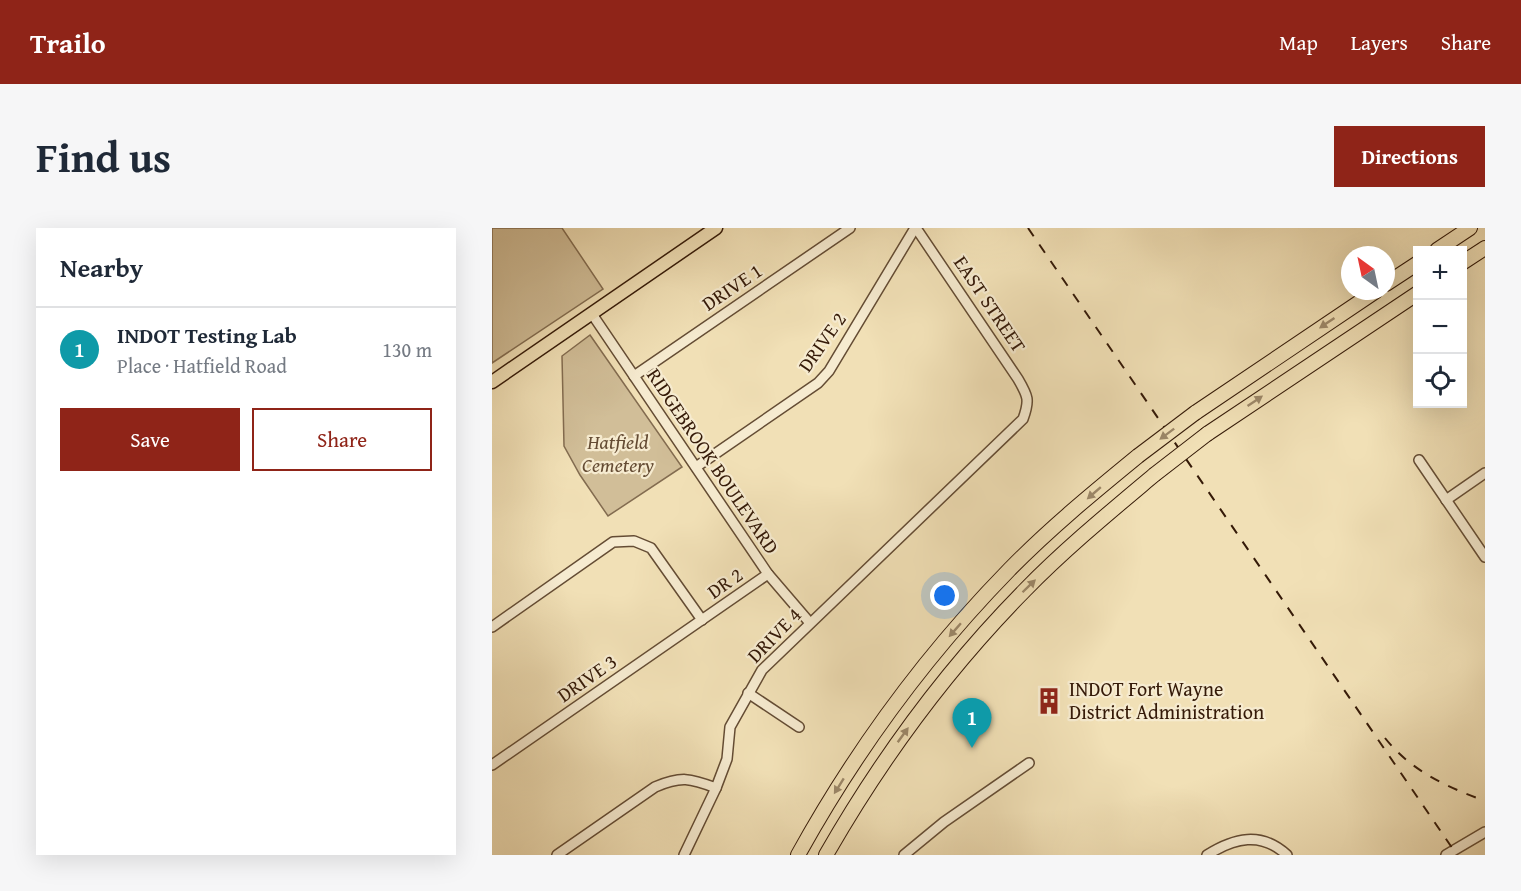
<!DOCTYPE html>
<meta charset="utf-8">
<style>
:root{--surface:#fff;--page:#f6f6f7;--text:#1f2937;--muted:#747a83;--line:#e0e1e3;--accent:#8f2418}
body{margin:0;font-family:"Gentium Book Plus",serif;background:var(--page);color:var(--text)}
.controls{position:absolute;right:18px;top:18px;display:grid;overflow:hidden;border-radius:0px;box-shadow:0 6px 24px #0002}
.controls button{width:54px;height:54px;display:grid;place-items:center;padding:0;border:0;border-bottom:2px solid var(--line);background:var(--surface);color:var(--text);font:30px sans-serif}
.compass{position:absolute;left:849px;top:18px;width:54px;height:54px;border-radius:50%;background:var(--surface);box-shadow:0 6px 24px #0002;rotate:327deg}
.you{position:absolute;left:453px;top:368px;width:21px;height:21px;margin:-15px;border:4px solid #fff;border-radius:50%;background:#1a73e8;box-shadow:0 0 0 9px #1a73e833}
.badge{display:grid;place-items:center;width:39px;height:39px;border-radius:50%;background:var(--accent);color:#fff;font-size:20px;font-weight:700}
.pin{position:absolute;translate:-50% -50px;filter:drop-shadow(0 2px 3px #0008)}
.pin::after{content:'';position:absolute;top:32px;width:21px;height:18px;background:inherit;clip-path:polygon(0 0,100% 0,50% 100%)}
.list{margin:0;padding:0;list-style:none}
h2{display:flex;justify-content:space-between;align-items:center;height:78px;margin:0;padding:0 24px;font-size:26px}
h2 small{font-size:20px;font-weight:400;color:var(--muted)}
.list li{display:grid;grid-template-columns:39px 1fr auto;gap:18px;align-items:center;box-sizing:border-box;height:84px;padding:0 24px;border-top:2px solid var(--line)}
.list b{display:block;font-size:22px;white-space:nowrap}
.list p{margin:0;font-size:20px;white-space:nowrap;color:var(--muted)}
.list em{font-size:20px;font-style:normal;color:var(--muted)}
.actions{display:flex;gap:12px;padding:18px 24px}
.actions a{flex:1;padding:14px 0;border:2px solid var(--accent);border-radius:0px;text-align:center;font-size:21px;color:var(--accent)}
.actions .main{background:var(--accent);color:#fff}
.icon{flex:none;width:33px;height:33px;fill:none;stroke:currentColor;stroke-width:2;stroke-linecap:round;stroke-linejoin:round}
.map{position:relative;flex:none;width:993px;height:627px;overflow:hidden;border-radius:0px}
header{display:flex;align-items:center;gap:36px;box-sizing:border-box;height:84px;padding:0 30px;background:var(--accent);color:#fff}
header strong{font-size:28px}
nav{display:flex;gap:33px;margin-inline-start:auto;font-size:21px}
.intro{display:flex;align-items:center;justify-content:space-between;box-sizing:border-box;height:144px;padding:0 36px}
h1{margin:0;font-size:42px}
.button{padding:15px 27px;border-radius:0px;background:var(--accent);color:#fff;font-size:21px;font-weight:700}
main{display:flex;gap:36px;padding:0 36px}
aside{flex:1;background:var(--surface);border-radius:0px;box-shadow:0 6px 24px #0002}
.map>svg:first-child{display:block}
</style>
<header>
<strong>Trailo</strong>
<nav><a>Map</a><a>Layers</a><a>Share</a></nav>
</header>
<div class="intro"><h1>Find us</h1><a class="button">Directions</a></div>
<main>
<aside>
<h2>Nearby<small></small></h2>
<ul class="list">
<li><span class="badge" style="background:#0f9aa8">1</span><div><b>INDOT Testing Lab</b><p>Place · Hatfield Road</p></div><em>130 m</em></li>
</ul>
<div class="actions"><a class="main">Save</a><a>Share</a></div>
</aside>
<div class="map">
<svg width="993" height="627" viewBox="0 0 993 627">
<rect width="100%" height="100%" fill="#f1e0b6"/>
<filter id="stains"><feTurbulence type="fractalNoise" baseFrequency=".00333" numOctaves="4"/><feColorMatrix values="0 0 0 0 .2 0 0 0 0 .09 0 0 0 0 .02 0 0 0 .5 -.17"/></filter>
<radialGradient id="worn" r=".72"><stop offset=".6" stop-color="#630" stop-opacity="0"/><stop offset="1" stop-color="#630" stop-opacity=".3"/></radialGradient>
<g fill="#d1be98" stroke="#836c50" stroke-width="1.5">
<path d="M0,0H70L111,61L0,135Z"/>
<path d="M98,107L190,239L116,288L88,247L72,218L70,128Z"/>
</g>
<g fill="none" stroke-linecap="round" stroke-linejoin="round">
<defs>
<g id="minor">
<path d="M100,86L276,346L318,395"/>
<path d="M142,148L358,0"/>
<path d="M927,232L993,329"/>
<path d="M204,239L326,155L337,143L423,0"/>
<path d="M954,272L993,245"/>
<path d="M0,399L121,314L142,313L159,320L210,392"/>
<path d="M256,465L307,499"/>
<path d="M0,537L276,346"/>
<path d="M65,627L163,559C189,548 198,550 224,560"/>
<path d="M192,627L224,560L235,531L238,499L270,442L531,191C538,172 536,168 526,151L424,0"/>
<path d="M412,627L452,594L537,535"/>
<path d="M715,627C742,610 769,603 795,627"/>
<path d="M954,627L993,604"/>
</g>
<path id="major" d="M0,154L224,0"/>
<g id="highway">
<path d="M945,22L978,0"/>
<path d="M970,35L993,20"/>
<path d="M894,56L926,35"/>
<path d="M703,185L884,63"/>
<path d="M715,206L926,65"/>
<path d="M306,627C363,524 434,427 517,342C557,301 602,264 646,228"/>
<path d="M334,627C389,531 455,441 533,362C573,321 618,284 662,247"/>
</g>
</defs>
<use href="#minor" stroke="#644c34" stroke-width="12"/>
<use href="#major" stroke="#351a08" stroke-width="15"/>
<use href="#highway" stroke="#351a08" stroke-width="16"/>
<use href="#minor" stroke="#f6ebd0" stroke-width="9"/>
<use href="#major" stroke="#f1e0b6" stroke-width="12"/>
<use href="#highway" stroke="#f1e0b6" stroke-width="14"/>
<g stroke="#351a08" stroke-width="2" stroke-dasharray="10 10" stroke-linecap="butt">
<path d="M536,0L965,627"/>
<path d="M893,510C919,543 955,559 993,573"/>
</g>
<defs>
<g id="highway-bridge">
<path d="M646,228L703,185"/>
<path d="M662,247L715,206"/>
</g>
</defs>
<use href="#highway-bridge" stroke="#351a08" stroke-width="16" stroke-linecap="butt"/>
<use href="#highway-bridge" stroke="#f1e0b6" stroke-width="14"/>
</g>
<defs><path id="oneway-solid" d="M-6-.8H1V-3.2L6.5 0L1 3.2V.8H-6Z" transform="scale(1.5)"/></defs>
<g fill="#9c8768">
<use href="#oneway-solid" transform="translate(835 95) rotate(146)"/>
<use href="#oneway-solid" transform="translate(763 173) rotate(-34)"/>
<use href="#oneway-solid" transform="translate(675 206) rotate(143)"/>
<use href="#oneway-solid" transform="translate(602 265) rotate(139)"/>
<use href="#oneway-solid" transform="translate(537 358) rotate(-44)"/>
<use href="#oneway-solid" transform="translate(463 402) rotate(131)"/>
<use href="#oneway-solid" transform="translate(411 507) rotate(-54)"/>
<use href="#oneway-solid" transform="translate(347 558) rotate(122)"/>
</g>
<defs>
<symbol id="building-bare" viewBox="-9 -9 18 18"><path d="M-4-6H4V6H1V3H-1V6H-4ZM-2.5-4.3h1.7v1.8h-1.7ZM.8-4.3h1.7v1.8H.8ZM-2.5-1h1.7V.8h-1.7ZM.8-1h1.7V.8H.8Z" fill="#8f2418" stroke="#f6ebd0" stroke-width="2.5" paint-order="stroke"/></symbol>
</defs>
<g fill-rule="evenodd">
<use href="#building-bare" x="538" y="454" width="38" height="38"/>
</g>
<g text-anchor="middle" stroke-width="4.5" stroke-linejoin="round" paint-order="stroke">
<g font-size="20" fill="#351a08" stroke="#f6ebd0">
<text transform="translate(240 59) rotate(-34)" y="7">DRIVE 1</text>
<text transform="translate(498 76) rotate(56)" y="7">EAST STREET</text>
<text transform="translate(330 114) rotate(-55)" y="7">DRIVE 2</text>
<text transform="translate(221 233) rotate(56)" y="7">RIDGEBROOK BOULEVARD</text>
<text transform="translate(233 355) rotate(-35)" y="7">DR 2</text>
<text transform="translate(282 407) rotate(-46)" y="7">DRIVE 4</text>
<text transform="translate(95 450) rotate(-35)" y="7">DRIVE 3</text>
</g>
<g font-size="20" font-style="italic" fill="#644b33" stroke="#f6ebd0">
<text x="126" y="221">Hatfield<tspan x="126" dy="23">Cemetery</tspan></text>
</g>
<g font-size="20" fill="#351a08" stroke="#f6ebd0" text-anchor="start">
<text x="577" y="468">INDOT Fort Wayne<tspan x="577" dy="23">District Administration</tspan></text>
</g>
</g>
<rect width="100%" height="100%" filter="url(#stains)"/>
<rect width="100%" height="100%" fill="url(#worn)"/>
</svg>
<div class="controls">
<button>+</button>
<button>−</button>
<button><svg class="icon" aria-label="locate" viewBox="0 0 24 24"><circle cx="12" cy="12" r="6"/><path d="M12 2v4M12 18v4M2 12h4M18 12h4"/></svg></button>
</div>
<svg class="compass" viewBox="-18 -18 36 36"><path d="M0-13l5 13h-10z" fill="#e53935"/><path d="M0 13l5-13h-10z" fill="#747a83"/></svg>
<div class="you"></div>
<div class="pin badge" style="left:480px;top:520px;background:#0f9aa8">1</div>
</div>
</main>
